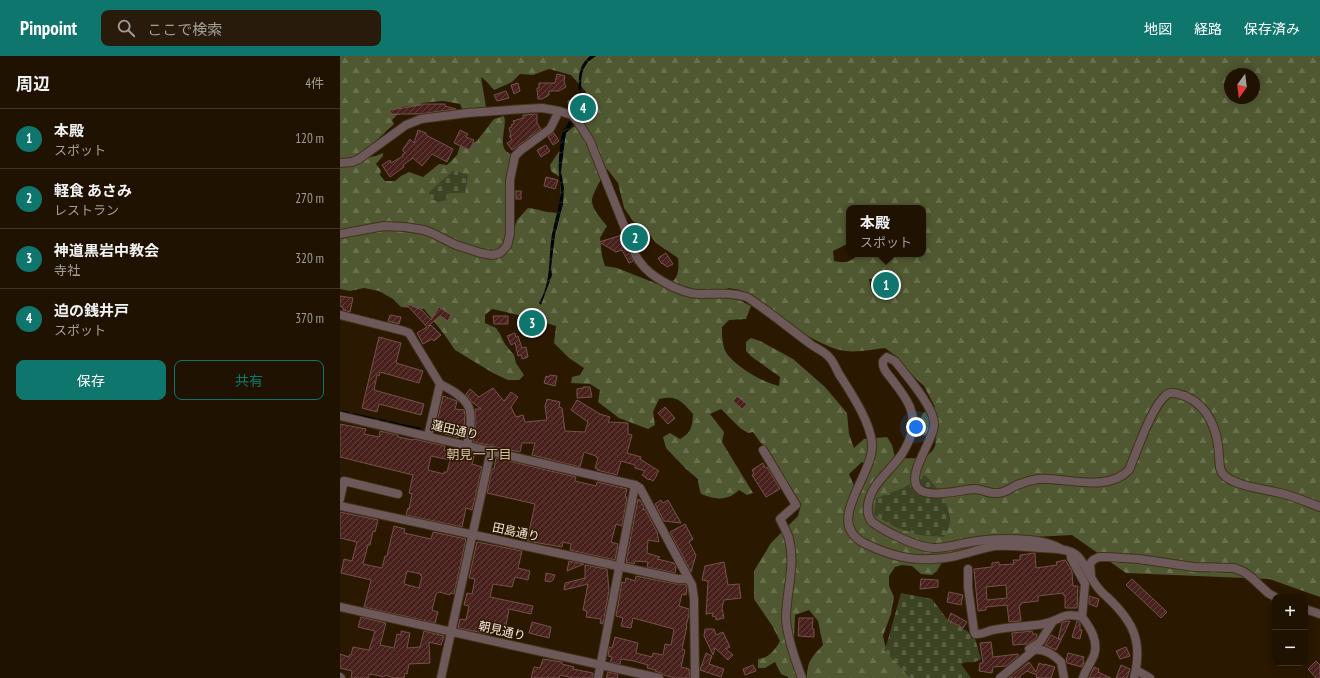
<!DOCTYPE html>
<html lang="ja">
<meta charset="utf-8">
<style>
:root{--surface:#201201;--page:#281b0b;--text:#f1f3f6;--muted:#a29e99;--line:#3d3223;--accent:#0f766e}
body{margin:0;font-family:"PT Sans Narrow","Noto Sans JP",sans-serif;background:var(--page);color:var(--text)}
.controls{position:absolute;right:12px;bottom:12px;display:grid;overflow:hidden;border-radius:8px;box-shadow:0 2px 10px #0003}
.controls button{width:36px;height:36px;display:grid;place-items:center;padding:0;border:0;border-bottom:1px solid var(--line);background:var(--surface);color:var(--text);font:20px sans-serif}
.compass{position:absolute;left:884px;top:12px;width:36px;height:36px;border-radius:50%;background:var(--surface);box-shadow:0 2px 10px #0003;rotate:194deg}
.you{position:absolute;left:576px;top:371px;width:14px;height:14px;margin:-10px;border:3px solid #fff;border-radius:50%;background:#1a73e8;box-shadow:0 0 0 6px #1a73e833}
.badge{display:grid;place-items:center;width:26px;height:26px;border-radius:50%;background:var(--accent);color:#fff;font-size:13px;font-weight:700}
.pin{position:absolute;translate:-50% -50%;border:2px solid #fff;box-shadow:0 1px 4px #0006}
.popup{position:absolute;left:506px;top:149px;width:80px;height:52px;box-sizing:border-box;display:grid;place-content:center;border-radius:8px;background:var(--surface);filter:drop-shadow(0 1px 3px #0005);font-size:13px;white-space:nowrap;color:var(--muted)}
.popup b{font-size:15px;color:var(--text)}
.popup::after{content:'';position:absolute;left:50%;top:100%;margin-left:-8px;border:8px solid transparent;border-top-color:var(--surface)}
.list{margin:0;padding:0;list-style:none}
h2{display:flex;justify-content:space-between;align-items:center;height:52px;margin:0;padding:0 16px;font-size:17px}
h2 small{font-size:13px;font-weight:400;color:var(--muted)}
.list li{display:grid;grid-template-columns:26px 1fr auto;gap:12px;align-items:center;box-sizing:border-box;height:60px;padding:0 16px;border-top:1px solid var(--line)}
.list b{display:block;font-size:15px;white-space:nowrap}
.list p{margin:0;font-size:13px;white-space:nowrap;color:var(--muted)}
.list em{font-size:13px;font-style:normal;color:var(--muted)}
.actions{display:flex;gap:8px;padding:12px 16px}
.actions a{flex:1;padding:9px 0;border:1px solid var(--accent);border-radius:8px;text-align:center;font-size:14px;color:var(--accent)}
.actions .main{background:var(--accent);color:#fff}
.icon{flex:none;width:22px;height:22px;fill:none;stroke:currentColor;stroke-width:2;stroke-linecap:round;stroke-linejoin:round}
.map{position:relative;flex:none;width:980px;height:622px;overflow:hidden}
header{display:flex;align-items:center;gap:24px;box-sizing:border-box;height:56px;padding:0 20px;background:var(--accent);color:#fff}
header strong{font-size:19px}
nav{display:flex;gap:22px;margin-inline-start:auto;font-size:14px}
.search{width:280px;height:36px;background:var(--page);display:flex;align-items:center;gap:10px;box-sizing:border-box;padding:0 14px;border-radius:8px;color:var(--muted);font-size:15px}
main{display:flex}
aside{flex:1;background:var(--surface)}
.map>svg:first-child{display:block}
</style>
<header>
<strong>Pinpoint</strong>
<div class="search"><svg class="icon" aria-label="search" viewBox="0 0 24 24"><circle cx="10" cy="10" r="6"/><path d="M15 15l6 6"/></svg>ここで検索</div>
<nav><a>地図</a><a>経路</a><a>保存済み</a></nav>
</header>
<main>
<aside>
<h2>周辺<small>4件</small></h2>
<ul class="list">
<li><span class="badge">1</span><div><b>本殿</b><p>スポット</p></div><em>120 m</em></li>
<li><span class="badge">2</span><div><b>軽食 あさみ</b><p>レストラン</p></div><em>270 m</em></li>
<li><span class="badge">3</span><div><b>神道黒岩中教会</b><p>寺社</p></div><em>320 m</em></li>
<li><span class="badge">4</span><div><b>迫の銭井戸</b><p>スポット</p></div><em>370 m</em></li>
</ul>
<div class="actions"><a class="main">保存</a><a>共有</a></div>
</aside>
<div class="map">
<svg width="980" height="622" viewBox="0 0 980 622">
<defs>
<pattern id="forest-firs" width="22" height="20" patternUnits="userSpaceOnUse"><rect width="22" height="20" fill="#4f5831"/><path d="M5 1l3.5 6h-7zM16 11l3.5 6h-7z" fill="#69704e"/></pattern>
<pattern id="cemetery-stones" width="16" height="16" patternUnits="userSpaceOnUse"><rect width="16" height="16" fill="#3c4424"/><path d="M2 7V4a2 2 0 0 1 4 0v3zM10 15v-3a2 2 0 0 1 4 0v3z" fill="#595f43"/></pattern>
<pattern id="water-waves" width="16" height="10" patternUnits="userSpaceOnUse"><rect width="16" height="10" fill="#000608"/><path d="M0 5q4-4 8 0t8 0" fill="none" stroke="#262b2c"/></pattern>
<pattern id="building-hatch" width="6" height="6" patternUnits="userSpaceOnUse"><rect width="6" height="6" fill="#48211d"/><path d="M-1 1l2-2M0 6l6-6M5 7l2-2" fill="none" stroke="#63423d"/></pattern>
</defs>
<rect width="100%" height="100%" fill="#2a1801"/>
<path fill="url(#forest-firs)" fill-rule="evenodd" d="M0,0H980V541L929,523L786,517L732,479L676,482L649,491L642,498L608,504L601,508L597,515L592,519L581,518L572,510L562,509L555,511L549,520V530L554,541L551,558L543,580L546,593L580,622H467C467,605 472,601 483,589L478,565L469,554L455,559L454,584L461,622H448V621L441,618L435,606L425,612H418V603C429,602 435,594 440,585L433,571L414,543V515L431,487L458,460L461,448L426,392L420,386L413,376L408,377L400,372L381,353L370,358L384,376L382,386L413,437L407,439L399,434C388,445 375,444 361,438L359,431L358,423L346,413L326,392L323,381L330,377L340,383C352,376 352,371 353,358C341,345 338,339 319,343L313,356L315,369L308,373L279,362L258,346L260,334L250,328L231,327L232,321L240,319L244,312L229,302L214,287L216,270L187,261L152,253L145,259V267L156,272L160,278L165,288L174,299L176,307L184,319L179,324H168L153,317L115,294L104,278L84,253L61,251L53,243L39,235L24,232L10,235L0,233V111L17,109L30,101L36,100L43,97V100L36,108L41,114L40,119L45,125H55L61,120L69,116L83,121L99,108L107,109L117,99L120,90L136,86L154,63L164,60C168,72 155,92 171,98L167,122L174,174L177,164L188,152C199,153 207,157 217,157L220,148L221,122L211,115L210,109L224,88L226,77L236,69L244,57L246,36L231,19L209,13L193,19L180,18L172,26L154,34L146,25L141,21L146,51L123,55L120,48L103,45L81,47L79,54L77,58L72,56L71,50L62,51L60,59H57L52,64L54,68L52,70C38,82 21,104 0,103ZM890,18H914V42H890ZM267,113L278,127L284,152L293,165L306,174L316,187L338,202C339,208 339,220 333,225C331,228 327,229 325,231L277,212L265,210L262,200L260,182L267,170C262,164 252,153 252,145C252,138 263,120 267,113ZM509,152H583V198H518C511,207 504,207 494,205L493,195L507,188H509ZM529,223H537L548,230L549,233L534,237L531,233ZM388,232C416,234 433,258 455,272C466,279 483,289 496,293C511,298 529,294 545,292L556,300L568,315L584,330L595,351L583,357L577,370L582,379L596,381C595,383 596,388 595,390C590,405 567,403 555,401L552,389L547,381L524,383L514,392L509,378L507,357L485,331L453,303L420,285L411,282L406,286V295L412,301L440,321L439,330C422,326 398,312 387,298C382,291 382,278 382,271L389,264L406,263L411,250L399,244L379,241ZM522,406L530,412L515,432L509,418Z"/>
<g fill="url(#cemetery-stones)">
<path d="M114,114L128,119L125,137H109L106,144L99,146L91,143L89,136Z"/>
<path d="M585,419C596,430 609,447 610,463C611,468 606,476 604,481L578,479L557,472L534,459L536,442L563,432Z"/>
<path d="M561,537L592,543L607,563L627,575L635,582L641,603C632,609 629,604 621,608L631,622H570L544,594L547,587Z"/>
</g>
<g fill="url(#water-waves)">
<path d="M250,0H256C230,15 249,40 237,59L235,57C245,39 230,16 250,0Z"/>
<path d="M229,65L233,67L226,77L225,83L221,116L224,132L223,148L215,179L211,212L212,219L201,249L199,247C212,226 208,201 212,178C215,163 220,149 221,133C221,128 219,123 219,118C218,110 220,82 223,75C225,72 228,68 229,65Z"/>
<path d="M0,354L81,372V374L0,356Z"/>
</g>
<g fill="url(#building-hatch)" stroke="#75524e" fill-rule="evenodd">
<path d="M217,18L225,20L224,26L226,31L219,35H209V39L202,43H198L197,32H199V27H215Z"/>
<path d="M178,27L180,35L174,38L171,29Z"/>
<path d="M166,35L169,42L157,45L154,39Z"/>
<path d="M236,44V52H229L228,45Z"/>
<path d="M80,48H105V50L116,53L80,58H50V54L81,49Z"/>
<path d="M197,58V67L201,73L172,94L167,87L172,84L169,80H171L169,72L172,71L171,69L174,68L173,65L183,62V59Z"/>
<path d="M78,74L86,77V79L113,93L107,106L92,98L82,110L73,102L63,109L64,111L50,121L42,109L50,104L51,107L63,100L62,99L65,97L63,95V93L70,83L74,87Z"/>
<path d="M120,74L128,78L126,81L134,84L130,94L114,87Z"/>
<path d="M214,77L219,85L213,89L208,81Z"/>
<path d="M206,89L210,95L201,101L197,94Z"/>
<path d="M206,121L218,124L215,133L204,130Z"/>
<rect x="176" y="135" width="5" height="8"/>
<path d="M297,175L301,189L298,190L292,176Z"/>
<path d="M282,179L293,205L289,207L282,194L276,196L259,186Z"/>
<path d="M326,197L333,208L327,211L325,209H324L323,207L322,208L318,202Z"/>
<path d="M544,220L548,225L542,230L538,224Z"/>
<path d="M0,240L13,242L10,256L3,254V251L0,250Z"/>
<path d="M65,247L82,254L91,264L99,251L111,259L108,265L100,260L88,270L91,269L101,279L94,285L92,283L83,288L77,277L87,271Z"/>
<path d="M194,257L196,261L201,258L204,264L200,267L181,268L187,265L185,261Z"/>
<path d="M50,259L61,261L59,268L48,265Z"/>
<path d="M153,260H168V268H154Z"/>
<path d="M175,277L176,281L178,280L182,292L186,291L188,301L182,303L181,299L178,300L175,287L171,289L167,280Z"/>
<path d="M39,281L61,287L56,307L83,315L79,327L40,316L39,320L37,319L34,334L84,348L81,359L39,348L37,356L22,352Z"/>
<path d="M210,319L217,320L215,330L204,327L206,320L209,321Z"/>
<path d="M243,331H250L252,341L237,342V333L243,332Z"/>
<path d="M153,332L164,345L171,336L178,341L171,351L176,361L183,359L185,366L207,364L205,350L207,343L220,346L219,351L222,352L225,375L245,376L248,366L231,354L237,344L260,358L270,361L268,366L288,367V378L292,379L287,397L301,401L300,403L319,415L316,419H317L313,425L310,423L309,424L302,419L305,415L295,412V409L281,405L277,419L257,414V412H255L258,402L256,401V400L244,396L240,411L192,399L195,387H182L180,396L155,391L153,389H149L133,386L136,367L135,353H141L131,345L126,338L130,333L139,341Z"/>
<path d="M103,340L117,345L115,353L124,354L125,359L124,371H122L119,382L95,375Z"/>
<path d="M397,340L407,348L402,353L393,345Z"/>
<path d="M325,351L335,362L328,368L318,357Z"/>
<path d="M0,368L26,373L24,378L39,381L40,375L58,379V381L73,384L74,383L105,390L104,394L118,397L119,394L135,397L132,408L142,411L132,454L126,452L122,471L66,459L68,452L69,453L72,438L69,437L73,419L0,401ZM91,400L110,404L107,416H104V418L88,414Z"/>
<path d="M156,402L236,421L235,425L256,430L257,426L287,433L285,441H287L282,470L276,468L271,486L278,488L275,504L230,494L231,488L223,486L222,491L187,485L195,448L147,437L152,413H154Z"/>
<path d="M423,407L425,412L427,411L440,433L426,441L412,419L414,418L412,414Z"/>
<path d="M298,443L300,444L304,451L303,454L305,453L317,476L319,486L308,484L307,497L320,501L317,503L334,507L336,511L335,517L307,511L308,506L295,505L294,508L286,506Z"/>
<path d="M321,444L323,447L328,444L341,467L324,465L315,448Z"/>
<path d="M0,456L38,464L35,476L33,475L30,489H28L23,508L42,512L45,500H47L54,470L65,473L64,477L91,483L93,476L126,483L114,538L110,537V539L99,536L96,538L92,554L98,556L95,567L24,551L31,524L1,517L4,503L12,505L17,486L0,482ZM67,515L81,518L80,519L82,520L79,532L64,528Z"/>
<path d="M345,468L353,483L349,486L356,499L351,516L330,476Z"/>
<path d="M137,486L182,495L178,512L190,515L188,524L175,521L172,531L153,528L150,541L193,550L191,558L169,553L165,574L151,571L149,578L118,572L120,563L126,564L129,550L124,549L127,537L132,538L135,523L129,522Z"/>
<path d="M695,497L696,512L717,509L716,506L725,504L726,505L732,515L733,530H738L737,552H725V539H723V537L698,540V545L681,547V549H679L681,565L669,566L667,549L646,551V554L638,555L634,513L652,511V507L659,506V509L674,508L673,504H680V499ZM666,529L667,542L647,544L646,531Z"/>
<path d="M229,505L244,508L227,515Z"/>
<path d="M384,506L388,529L399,528L401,542L384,544L382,552L384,562L376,564V561L372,560L373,557L366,558L368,525L362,524L365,510Z"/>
<path d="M245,509L267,513L269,534L263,568L260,567L261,563L246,561L247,555L243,554L248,528L224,534L225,527L245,522Z"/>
<path d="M206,517L215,519L213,524L210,526L205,525Z"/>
<path d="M296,520L337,528H345L347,531L346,539L342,538L339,550L349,553V559L346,570H347L342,593L345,594L341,611L349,613L350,622H334L324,619L321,617L315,615L316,614L307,612L308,609L294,605L281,603L280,608L270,606L272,601L268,600L269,591L272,592L275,581L298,587L296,597L312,601L313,597L323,599L325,588L331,589L334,573L293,562L291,572L281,570L283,562L276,560L282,526L285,527L286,522L295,525Z"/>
<path d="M581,523L598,524V531L580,533Z"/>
<path d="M792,523L827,556L821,562L786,529Z"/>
<path d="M609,536L623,539L621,549L607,546Z"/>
<path d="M749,540L759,543L757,551L749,548Z"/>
<path d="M611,557L627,566L623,572L608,564Z"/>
<path d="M21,561L46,567L40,589L54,592L57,578L61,579V575L70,577L67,592L80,591L84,575L104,580L101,589L89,586L90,607L69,608L67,618L65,617L64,622H54L45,619L44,621L31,618V619L29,618L28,622H11L12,615L0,612V598L9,601V599H11L13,591L29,594L35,575L18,571Z"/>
<path d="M459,562H473L472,573H474V581L458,580Z"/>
<path d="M727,565H730L721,584L718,583L722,567Z"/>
<path d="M737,565L740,567V574H742L740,583L732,581Z"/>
<path d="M192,566L211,571L209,582L189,577Z"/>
<path d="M365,573H374L376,579L383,576L390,591L386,593L393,599L388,604L375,592L373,599L364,580Z"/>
<path d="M692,575L693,578H697L696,582L687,588L673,589L672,577Z"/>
<path d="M711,579L721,584L716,594L705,589Z"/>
<path d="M651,586L653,601L678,598V600L666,610L653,611L652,617L639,615L640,607H643L640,587Z"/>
<path d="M786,591L790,600L780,603L776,595Z"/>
<path d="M366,597L372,600L369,608L384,613L381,621L360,614Z"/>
<path d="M728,597L744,601L743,605L744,606L742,611L727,607L726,604Z"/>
<path d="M203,603L222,606V608L234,611L233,613L253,617V622H234L220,619L219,622H191L194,611L200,612Z"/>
<path d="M976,605L980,609V622H976L968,613Z"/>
<path d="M689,606L696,616L699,607L704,609V608L715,611L711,622H699L696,621L697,619L687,615L680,620V622H669Z"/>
<path d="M413,609L416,615L405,619L403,613Z"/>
<path d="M781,609L790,613L787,622H776Z"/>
<path d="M754,611L759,613L758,616L771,622H749Z"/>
<path d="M268,616L278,618L277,622H266Z"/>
</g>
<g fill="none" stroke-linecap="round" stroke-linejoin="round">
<defs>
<g id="minor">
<path d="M219,55L232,59L238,66L250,85L292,190C294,195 296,202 300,206C310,221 340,237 358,238C376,238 389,236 407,241C428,255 449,272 469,287C475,292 484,295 489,301C493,305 496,312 499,318C511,337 530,365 532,387C535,419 483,465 524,487C556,503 581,507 616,500C629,497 642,492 655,490C671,489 687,491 702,492C713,493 726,492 735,498C743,503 747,516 752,523C756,530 761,536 767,541C794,566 803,586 794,622"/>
<path d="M0,107L12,106L19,103L66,69L81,63L127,57L183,53L202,52L219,55L210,73L181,94L175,100L170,124V178L167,190L160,197L152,199L141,197L116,189L94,178L84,174L65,171L44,170L0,178"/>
<path d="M0,259L64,275L69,277L100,328L88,380"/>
<path d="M100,328C134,345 134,354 127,389"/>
<path d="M0,360L295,429L300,432L352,529L354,542L355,622"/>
<path d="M423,394L456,449L440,463C443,469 447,476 449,483C456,509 446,536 446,563C447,580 456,606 462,622"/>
<path d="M0,443L4,425L58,438"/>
<path d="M0,450L338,523H348"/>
<path d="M721,493C702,480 653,482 631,486C619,488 607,492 594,492C578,492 546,476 532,466C528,461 527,456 528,449C531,427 550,416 562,398C565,393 568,388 570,382C580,357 564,339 550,321C546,316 542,312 543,305L547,301L555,305C565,318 596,353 594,369C594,384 566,418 578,432C587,443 620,434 634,433C642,433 650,438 658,437C665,437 671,432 677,429C684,426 691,424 698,423C725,421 767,437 789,414C796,398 814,342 830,337C834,336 841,339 845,340C869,350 878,375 879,400C880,407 878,414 885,420C896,430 924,433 940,437C953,440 967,446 980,451"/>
<path d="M628,513V531L634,575L635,578C642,579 647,575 653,574C670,570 687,571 703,568C720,565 723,555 742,561L745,528L731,502V496"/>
<path d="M751,519L750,508L753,504L759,501H767L799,503L854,511L894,512L904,516L912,522L928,537L935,541"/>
<path d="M0,551L319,622"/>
<path d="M965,553L980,558"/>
<path d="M742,561C750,571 759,585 754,599C751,607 745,614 743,622"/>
<path d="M689,593L700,586L713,565"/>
<path d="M796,614L810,622"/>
<path d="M0,621L1,622"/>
<path d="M101,622L151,394"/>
<path d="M258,622L295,429"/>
<path d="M660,622L694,594C705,592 714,599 721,606L724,622"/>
</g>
</defs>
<use href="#minor" stroke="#43321c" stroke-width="10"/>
<use href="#minor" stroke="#6d5959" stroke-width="8"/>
</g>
<g text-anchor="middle" stroke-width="3" stroke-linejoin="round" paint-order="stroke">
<g font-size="12" fill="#faedde" stroke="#2a1801">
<text transform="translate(115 374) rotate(13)" y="4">蓮田通り</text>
<text transform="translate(176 476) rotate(12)" y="4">田島通り</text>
<text transform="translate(162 575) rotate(13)" y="4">朝見通り</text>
</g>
<g font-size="13" fill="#d8c0a3" stroke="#2a1801">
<text x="139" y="403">朝見一丁目</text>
</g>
</g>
</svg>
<div class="controls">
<button>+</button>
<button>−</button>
</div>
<svg class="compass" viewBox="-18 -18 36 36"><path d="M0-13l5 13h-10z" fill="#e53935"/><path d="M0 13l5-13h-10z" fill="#a29e99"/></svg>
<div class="you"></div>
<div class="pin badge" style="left:546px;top:229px">1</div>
<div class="popup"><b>本殿</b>スポット</div>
<div class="pin badge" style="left:295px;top:182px">2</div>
<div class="pin badge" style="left:192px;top:267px">3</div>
<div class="pin badge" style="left:243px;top:52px">4</div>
</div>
</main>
